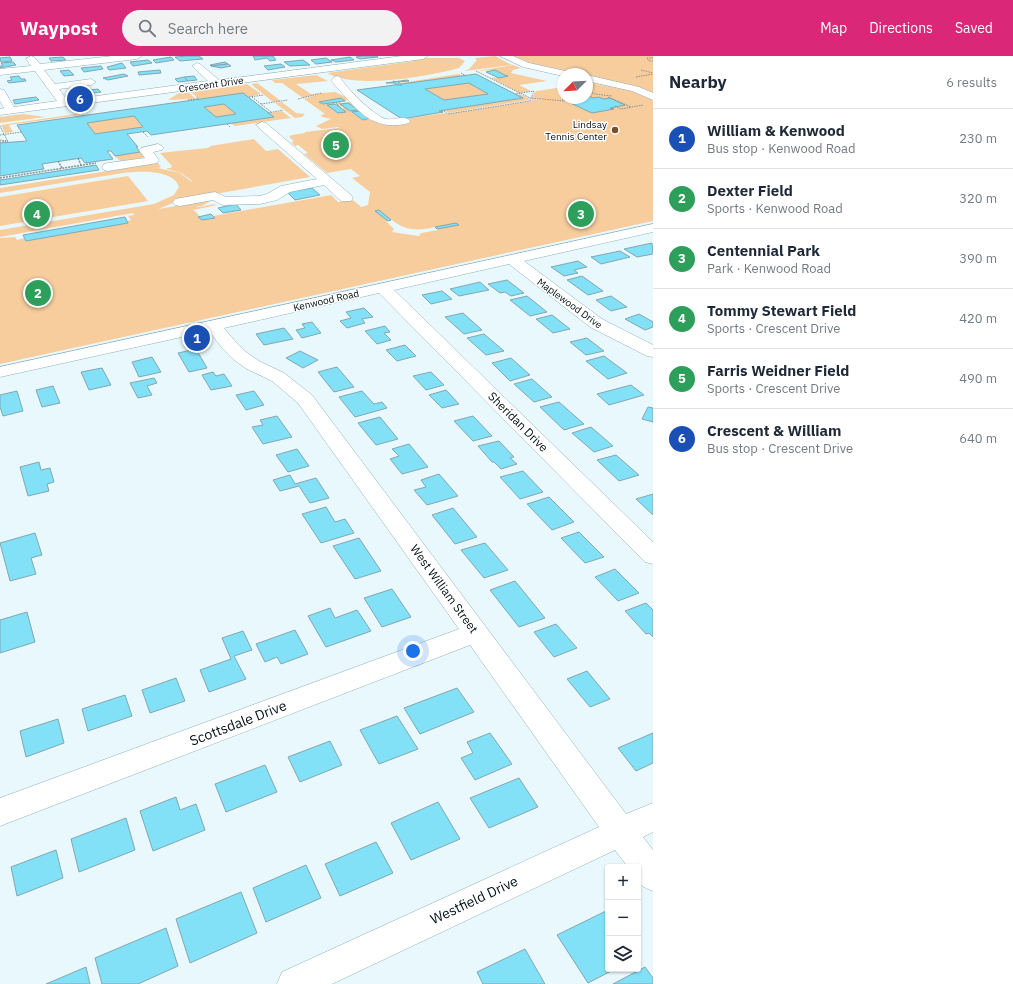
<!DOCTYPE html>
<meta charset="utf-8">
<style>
:root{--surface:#fff;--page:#f2f2f3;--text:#1f2937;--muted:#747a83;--line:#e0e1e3;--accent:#db2777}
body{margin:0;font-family:"IBM Plex Sans",sans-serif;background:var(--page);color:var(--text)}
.controls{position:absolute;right:12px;bottom:12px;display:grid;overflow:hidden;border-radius:4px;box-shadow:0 1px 3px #0004}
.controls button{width:36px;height:36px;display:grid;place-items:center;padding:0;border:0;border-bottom:1px solid var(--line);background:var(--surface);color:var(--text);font:20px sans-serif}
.compass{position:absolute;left:557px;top:12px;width:36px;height:36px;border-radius:50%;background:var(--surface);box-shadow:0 1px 3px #0004;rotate:246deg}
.you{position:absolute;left:413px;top:595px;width:14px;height:14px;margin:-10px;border:3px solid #fff;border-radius:50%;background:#1a73e8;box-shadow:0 0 0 6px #1a73e833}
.badge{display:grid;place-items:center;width:26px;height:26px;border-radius:50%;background:var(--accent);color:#fff;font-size:13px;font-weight:700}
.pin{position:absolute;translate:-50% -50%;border:2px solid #fff;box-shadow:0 1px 4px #0006}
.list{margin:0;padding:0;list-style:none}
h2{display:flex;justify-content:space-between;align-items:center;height:52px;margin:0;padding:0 16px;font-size:17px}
h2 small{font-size:13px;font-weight:400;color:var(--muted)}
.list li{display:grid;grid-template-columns:26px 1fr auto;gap:12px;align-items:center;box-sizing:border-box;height:60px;padding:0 16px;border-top:1px solid var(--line)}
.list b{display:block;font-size:15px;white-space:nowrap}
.list p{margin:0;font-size:13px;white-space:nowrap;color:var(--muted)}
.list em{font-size:13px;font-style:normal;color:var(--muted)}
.icon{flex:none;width:22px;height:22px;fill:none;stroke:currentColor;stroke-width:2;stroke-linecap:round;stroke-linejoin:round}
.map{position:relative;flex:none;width:653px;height:928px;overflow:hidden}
header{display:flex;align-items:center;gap:24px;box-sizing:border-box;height:56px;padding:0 20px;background:var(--accent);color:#fff}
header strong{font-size:19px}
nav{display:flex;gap:22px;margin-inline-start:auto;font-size:14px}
.search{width:280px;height:36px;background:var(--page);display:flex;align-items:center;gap:10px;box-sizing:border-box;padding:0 14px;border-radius:22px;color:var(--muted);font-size:15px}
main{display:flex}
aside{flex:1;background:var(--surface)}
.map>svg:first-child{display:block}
</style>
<header>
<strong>Waypost</strong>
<div class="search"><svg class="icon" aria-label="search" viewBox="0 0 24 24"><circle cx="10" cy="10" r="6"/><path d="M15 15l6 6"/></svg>Search here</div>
<nav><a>Map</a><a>Directions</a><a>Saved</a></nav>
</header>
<main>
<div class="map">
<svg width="653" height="928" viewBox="0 0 653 928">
<rect width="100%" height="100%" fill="#e9f8fd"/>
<g fill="#f7cd9d" fill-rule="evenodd">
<path d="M495,0L512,9L464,15L469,13L477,4L475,3L476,2Z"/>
<path d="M509,0H653V165L0,308V182L15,181L17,184L25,182L26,185L128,167L127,165L131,164L128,160L134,159L133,157L0,181V174L154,148L174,139L179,131C174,113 137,115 123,117L0,137V132L158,107L161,111L158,112L180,117L192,126L191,124L181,117L167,113V112H171L172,110L160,97L207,92L210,91V90L254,83L266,95L278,93L310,121L181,144L158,153L212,144L202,150L195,151C202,152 210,147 217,149L193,154L196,156L202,164L214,162L213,160L331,139L338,146L353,144L361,151L368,149L370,136L352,122L360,120L351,113L327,117L304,98L308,97L298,89L295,90L291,86L294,85L289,81L292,79L305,77V76L339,72L338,71L322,73L316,70L331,63L322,61L321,59L325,58L304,43L322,37L335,36L350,43L345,45L341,42L319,46L323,48L334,47L335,48L327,49L338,57L346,56L342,53L344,52L337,48L349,46L355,48L351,49L348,47L341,48L350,55H359L352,57L363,64C371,62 374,66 381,66C402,64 423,60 444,57L447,58L531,45L532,43L551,44L532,42L535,36L537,35L563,31V42H587V36L592,37L587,34V28L591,27L619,33L593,27L597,26L587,21V18C560,18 534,10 509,0ZM392,164C405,175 419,175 435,171L438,174L421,177L419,180L392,176L394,173L386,165Z"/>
<path d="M427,2H459L465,5L459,12L452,14C421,21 356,33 327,17L414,5L410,4Z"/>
<path d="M513,9L521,12L513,14L511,17L547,25L519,29L531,35L520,37L491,22L508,20L494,14L477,15Z"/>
<path d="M458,18L465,20L403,28L401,27Z"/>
<path d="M316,19L328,25L296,28L311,38L321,37L303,42L282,27H275L272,24Z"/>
<path d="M257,27L260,29L281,45L273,46L251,28Z"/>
<path d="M469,27L488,38L444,44L425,33Z"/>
<path d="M247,28L261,38L248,41L243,37L203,43L198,42L191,36Z"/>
<path d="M188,36L196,43L168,44L179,37Z"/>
<path d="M520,38L530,43L529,44L449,57L443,54L522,42L517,39Z"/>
<path d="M282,46L296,57L305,58L302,61L295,62L275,47Z"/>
<path d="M224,48L236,58L216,61L204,51Z"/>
<path d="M282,55L291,62L235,70L230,67L273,61L270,57Z"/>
<path d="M23,58L45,61L0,67V61Z"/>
<path d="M76,58L80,59L9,69L13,76L5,77L1,69Z"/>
<path d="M134,60L143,71L95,78L87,67Z"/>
<path d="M141,96L145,100L143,102L120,105L115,100Z"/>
<path d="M128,120L148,145L0,170V141Z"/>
</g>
<g fill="#82e0f7" stroke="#82a7b0" fill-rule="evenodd">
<path d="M188,0H199L203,3L180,5L175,1Z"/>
<path d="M253,0H273L276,4L270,5L267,2L255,4Z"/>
<path d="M362,0H377L378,1L360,3L356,1Z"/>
<path d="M10,1L12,5L1,6L0,3V2Z"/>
<path d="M63,1L66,4L51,5L49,2Z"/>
<path d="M171,1L174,4L156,7L153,4Z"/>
<path d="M350,1L354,4L336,6L331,4Z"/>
<path d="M326,2L332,6L316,8L311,4Z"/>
<path d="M148,4L152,7L133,10L130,6Z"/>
<path d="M303,4L310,9L290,10L284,6Z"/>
<path d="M13,6L16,9L0,12V10H3L1,7Z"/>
<path d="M225,6L228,8L211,10L210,9Z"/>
<path d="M122,7L126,12L109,14L107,11Z"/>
<path d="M228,8L231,10L221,12L211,10Z"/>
<path d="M281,8L285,11L268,14L264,10Z"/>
<path d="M101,10L103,13L84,16L81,12Z"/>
<path d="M69,14L74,19L64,20L60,15Z"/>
<path d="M160,14L161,17L139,19L138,16Z"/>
<path d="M495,14L505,19L508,20L499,22L486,16Z"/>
<path d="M124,18L128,20L108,24L103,22Z"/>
<path d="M476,18L523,42L439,55L443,56L402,63L357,34ZM469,27L488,38L444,44L425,33Z"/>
<path d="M19,20L21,23H25L26,25L9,27L7,25L12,24L10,21Z"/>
<path d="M194,20L197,24L188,25L184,21Z"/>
<path d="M184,21L188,25L178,26L175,23Z"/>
<path d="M407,24L409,25L398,26L402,29H398L394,27H386Z"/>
<path d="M98,33L101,36L78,39L76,36Z"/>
<path d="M243,37L274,61L151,79L147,75L127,78L138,91H136L140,96L115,100L111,95H107L113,103L85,107L81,102L42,108L44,113L0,120V87L27,85L17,69ZM224,48L236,58L216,61L204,51ZM134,60L143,71L95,78L87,67Z"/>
<path d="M587,39L593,42L599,41L604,43L610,42L625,49L610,52L614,53L592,57L562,43L587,42Z"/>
<path d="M36,41L39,44L15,48L13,44Z"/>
<path d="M341,42L345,45L323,48L319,46Z"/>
<path d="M348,47L359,54L350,55L340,48Z"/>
<path d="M335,48L341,52L346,56L338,57L327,49Z"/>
<path d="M360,55L371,62L363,64L352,56Z"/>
<path d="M96,109L99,114L0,129V124Z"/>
<path d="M312,132L320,139L295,144L287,136Z"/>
<path d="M236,148L241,154L223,157L218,152Z"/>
<path d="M379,154L391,164L388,165L375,155Z"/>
<path d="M211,158L215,162L202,164L198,161Z"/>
<path d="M125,161L128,167L26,185L23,179Z"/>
<path d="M456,167L459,169L437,173L435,171Z"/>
<path d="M652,187L653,198L637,201L624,193Z"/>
<path d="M620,195L630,201L601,208L591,201Z"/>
<path d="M578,205L587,211L574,214L578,217L564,220L551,211Z"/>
<path d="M582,220L603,235L588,239L567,224Z"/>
<path d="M507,224L524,237L511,240L505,236L500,237L488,228Z"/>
<path d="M480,226L489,234L459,240L450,233Z"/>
<path d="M442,235L452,243L431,248L422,239Z"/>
<path d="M527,240L547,256L530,260L510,244Z"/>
<path d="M611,240L627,251L611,255L596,244Z"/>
<path d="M364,252L373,261L362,263L365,267L347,272L340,265L351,262L346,256Z"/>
<path d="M463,257L482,274L464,278L445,261Z"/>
<path d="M639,258L653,266V271L645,274L625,263Z"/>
<path d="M552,259L570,273L553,277L536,263Z"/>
<path d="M312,266L321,277L302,282L296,274L305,272L302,268Z"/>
<path d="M385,270L390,276L384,277L391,284L377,288L365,275Z"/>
<path d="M284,272L293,283L264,289L256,278Z"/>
<path d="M484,278L504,295L486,299L467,282Z"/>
<path d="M587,282L604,295L586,299L570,286Z"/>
<path d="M405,289L416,300L397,305L386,294Z"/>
<path d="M196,293L207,312L189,316L178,297Z"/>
<path d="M300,295L318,304L303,312L286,302Z"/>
<path d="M604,300L627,317L608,323L586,305Z"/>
<path d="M152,301L161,316L139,321L132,306Z"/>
<path d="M511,302L530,319L510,325L492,307Z"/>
<path d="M337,311L354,331L334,336L318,316Z"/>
<path d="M102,312L111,329L89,334L81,316Z"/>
<path d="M213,316L216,320L224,318L232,330L211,334L202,319Z"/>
<path d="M431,316L444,329L426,334L413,320Z"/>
<path d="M154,322L157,327L147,330L152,339L138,342L130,327Z"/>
<path d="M532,323L552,341L534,346L514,328Z"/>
<path d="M631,329L644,339L609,349L597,338Z"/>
<path d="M53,330L60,347L42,351L36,334Z"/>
<path d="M446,334L459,348L442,352L429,339Z"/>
<path d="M17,335L23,355L3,360L0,351V339Z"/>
<path d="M254,335L264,349L246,354L236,339Z"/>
<path d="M362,335L374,348L382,346L387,352L355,361L339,341Z"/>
<path d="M559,346L584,368L564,374L540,351Z"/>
<path d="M648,351L653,352V366L642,363Z"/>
<path d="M277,360L292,381L263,388L252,371L263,369L260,364Z"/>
<path d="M473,360L492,380L473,385L454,365Z"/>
<path d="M380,361L398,383L376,389L358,367Z"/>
<path d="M591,371L613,390L594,396L572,377Z"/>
<path d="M499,385L514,401L510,402L517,408L501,413L494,406H492L478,390Z"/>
<path d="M409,388L428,411L402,418L390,403L399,400L392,393Z"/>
<path d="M297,393L309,410L288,416L276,399Z"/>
<path d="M616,399L639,419L619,425L597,404Z"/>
<path d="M39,406L41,414L50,412L54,426L47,428L49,435L28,440L20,411Z"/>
<path d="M523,415L543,436L520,443L500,421Z"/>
<path d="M439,418L458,440L427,449L414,434L426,431L421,424Z"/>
<path d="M290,419L295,428L316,422L329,442L310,447L299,430L280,435L273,424Z"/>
<path d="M653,438V459L636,443Z"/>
<path d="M549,441L574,466L552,474L527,448Z"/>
<path d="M326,451L335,466L345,463L354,477L321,487L302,458Z"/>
<path d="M453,452L477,481L455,488L432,459Z"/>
<path d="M579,476L604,501L585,507L561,482Z"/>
<path d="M35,477L42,499L31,502L36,518L10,525L0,487Z"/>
<path d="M359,482L381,515L355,523L333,490Z"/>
<path d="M485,487L508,514L484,522L461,494Z"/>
<path d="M615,513L639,537L618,545L595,521Z"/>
<path d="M515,525L545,562L519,571L490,534Z"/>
<path d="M392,533L411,561L382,571L364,542Z"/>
<path d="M646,547L653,554V581L649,577L646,578L625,555Z"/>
<path d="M330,552L335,562L357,554L371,575L326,591L308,560Z"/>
<path d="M27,556L35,586L0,597V564Z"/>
<path d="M556,568L577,592L554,601L534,576Z"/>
<path d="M295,574L308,598L281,608L277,601L265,606L256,588Z"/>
<path d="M243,575L252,594L234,600L246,623L209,636L200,614L231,603L222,582Z"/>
<path d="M587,615L610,643L590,651L567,623Z"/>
<path d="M176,622L185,645L150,657L142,634Z"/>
<path d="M457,632L474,656L420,678L404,652Z"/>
<path d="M125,639L132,660L88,675L82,653Z"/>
<path d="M397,660L418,693L379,708L360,674Z"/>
<path d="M58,663L64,687L26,701L20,675Z"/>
<path d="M490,677L512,708L475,724L461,702L473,697L467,686Z"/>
<path d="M653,677V707L636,715L618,692Z"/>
<path d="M330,685L342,709L300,726L288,701Z"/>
<path d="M265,709L277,736L226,756L215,728Z"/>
<path d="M519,722L538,751L489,772L470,742Z"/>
<path d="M176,741L180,754L196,748L205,774L153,795L140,755Z"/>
<path d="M438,746L460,783L411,804L391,767Z"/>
<path d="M126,762L135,794L79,816L71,783Z"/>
<path d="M376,786L393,817L340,840L325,808Z"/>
<path d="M56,794L63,822L17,840L11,811Z"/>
<path d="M306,809L321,842L266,866L253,832Z"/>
<path d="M241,836L257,877L190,907L176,863Z"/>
<path d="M608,854V913H615L588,927L557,879Z"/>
<path d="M166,872L178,910L138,928H102L95,902Z"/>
<path d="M525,893L545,928H483L477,916Z"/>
<path d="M86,911L90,928H46Z"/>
<path d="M645,911L653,922V928H613Z"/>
</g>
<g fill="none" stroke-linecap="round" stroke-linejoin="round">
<defs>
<g id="minor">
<path d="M31,0L34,1L40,8L113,0H142L137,3L44,14L55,28L91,23L96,26L91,29L59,33L67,44L208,25L192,10L197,7L200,8L219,24L402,0H428L423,3L0,59V53L4,52L0,45V33L4,34L14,51L57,45L35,15L0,19V13L31,10L26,3Z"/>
<path d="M500,0H513L529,7L570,16L572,18H563V20L523,11Z"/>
<path d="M587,19L639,31L653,37V44L632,35L587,25Z"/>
<path d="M337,20L340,21C345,31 374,60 386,63C394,65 405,58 410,65L409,67C371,77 356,52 333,27L331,25L334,21Z"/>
<path d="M262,66L266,67L351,139L353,142L351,145H341L324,129L290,136L277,144L260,148L223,149L213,144L180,150L175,149L173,146L175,143L215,136L226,141L260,140L267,138L281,130L317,123L258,71L256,69Z"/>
<path d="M158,88L162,90L164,92L162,94L153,96L159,104L157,107L108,115L104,114L102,111L104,108L108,107L145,102L139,94L141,92Z"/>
<path d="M653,168V176L524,205L602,263L653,289V301L647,300L590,271L509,208L394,234L653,486V508L645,506L379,237L224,272L234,284L246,296L259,305L284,317L312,339L626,758L653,747V776L643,781L653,794V835C637,829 638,827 638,811H628L615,794L332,928H277L282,916L599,771L470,589L0,770V742L459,573L298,347L272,325L247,313L234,304L222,292L209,275L0,321V311Z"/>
</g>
</defs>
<use href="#minor" stroke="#8cb1bb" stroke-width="1"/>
<g stroke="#849397" stroke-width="1" stroke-dasharray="1.5 1" stroke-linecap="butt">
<path d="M653,2H647L649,5H653"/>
<path d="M641,14L653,17"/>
<path d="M476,15L530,42L565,45"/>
<path d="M461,17L466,20"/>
<path d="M636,21L653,18"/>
<path d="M393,25L396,26"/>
<path d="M587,35L595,38L612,40"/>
<path d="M249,41L264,39"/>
<path d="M252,41L271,56"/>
<path d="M608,41L631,51"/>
<path d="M298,43L322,37"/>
<path d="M188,44L199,43L196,41"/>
<path d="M340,47H336L341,52"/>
<path d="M261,48L288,44"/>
<path d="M615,50L621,53L643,49"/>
<path d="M442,54L448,58L530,45L534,35L515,38"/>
<path d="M268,57L283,54"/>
<path d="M227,68L230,71"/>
<path d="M0,70L8,86"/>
<path d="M143,76L148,81"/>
<path d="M0,79L22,76"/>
<path d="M0,84L8,85L0,86"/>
</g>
<g stroke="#849397" stroke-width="1.5" stroke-dasharray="2 1" stroke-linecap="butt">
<path d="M78,102L81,109"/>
<path d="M58,105L62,112"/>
<path d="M0,122L96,107"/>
</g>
<use href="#minor" fill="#fff" fill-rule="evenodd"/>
</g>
<circle fill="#725028" stroke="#fff" stroke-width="1.5" cx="615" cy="74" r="4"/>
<g text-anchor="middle" stroke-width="3" stroke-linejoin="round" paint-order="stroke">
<g font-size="10" fill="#041114" stroke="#fff">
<text transform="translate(211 28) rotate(-8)" y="4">Crescent Drive</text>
<text transform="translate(326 244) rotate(-13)" y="4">Kenwood Road</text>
<text transform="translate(570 247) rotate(36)" y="4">Maplewood Drive</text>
</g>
<g font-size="10" fill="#041114" stroke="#fff" text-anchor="end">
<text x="607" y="72">Lindsay<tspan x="607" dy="12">Tennis Center</tspan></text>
</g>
<g font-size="12" fill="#041114" stroke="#fff">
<text transform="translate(518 366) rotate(45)" y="4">Sheridan Drive</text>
<text transform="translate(444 533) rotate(54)" y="4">West William Street</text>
</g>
<g font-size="14" fill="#041114" stroke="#fff">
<text transform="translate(238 667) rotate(-21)" y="5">Scottsdale Drive</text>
<text transform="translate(474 844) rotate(-25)" y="5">Westfield Drive</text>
</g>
</g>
</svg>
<div class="controls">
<button>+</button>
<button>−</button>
<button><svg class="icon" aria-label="layers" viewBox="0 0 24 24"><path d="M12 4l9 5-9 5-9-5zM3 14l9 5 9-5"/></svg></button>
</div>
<svg class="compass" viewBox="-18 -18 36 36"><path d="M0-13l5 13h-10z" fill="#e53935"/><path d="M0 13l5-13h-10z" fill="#747a83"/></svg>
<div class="you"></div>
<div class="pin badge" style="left:197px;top:282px;background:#1a4fb4">1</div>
<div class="pin badge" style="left:38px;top:237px;background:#2e9e5b">2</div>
<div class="pin badge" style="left:581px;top:158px;background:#2e9e5b">3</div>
<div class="pin badge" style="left:37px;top:158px;background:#2e9e5b">4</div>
<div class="pin badge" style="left:336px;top:89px;background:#2e9e5b">5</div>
<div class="pin badge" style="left:80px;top:43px;background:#1a4fb4">6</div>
</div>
<aside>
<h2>Nearby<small>6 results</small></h2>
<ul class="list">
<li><span class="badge" style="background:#1a4fb4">1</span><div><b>William &amp; Kenwood</b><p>Bus stop · Kenwood Road</p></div><em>230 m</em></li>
<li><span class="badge" style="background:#2e9e5b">2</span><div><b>Dexter Field</b><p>Sports · Kenwood Road</p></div><em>320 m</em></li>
<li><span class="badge" style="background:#2e9e5b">3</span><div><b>Centennial Park</b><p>Park · Kenwood Road</p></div><em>390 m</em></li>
<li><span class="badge" style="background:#2e9e5b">4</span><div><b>Tommy Stewart Field</b><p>Sports · Crescent Drive</p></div><em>420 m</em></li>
<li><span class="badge" style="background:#2e9e5b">5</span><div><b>Farris Weidner Field</b><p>Sports · Crescent Drive</p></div><em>490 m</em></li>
<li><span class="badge" style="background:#1a4fb4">6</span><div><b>Crescent &amp; William</b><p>Bus stop · Crescent Drive</p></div><em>640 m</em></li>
</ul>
</aside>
</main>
